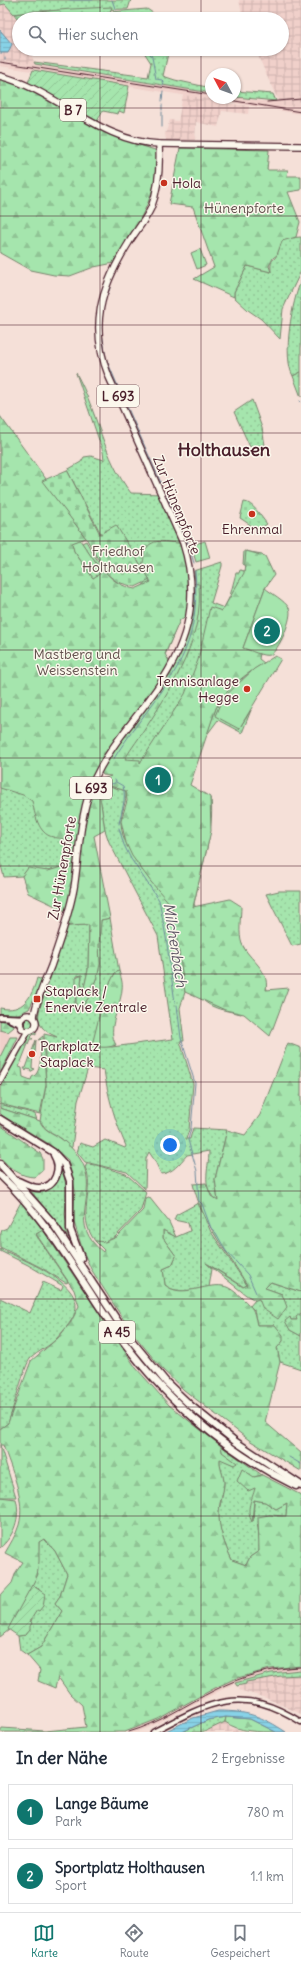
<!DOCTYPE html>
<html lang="de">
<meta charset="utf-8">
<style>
:root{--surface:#fff;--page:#f2f2f3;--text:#1f2937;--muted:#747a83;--line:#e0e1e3;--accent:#0f766e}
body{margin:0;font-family:Delius,sans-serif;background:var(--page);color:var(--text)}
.compass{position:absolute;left:205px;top:68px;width:36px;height:36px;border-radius:50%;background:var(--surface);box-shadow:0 1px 3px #0004;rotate:311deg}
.you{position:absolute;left:170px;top:1145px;width:14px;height:14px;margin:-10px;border:3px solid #fff;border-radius:50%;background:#1a73e8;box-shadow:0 0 0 6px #1a73e833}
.badge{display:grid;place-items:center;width:26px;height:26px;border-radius:50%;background:var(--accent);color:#fff;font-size:13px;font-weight:700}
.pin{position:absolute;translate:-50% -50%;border:2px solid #fff;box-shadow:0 1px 4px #0006}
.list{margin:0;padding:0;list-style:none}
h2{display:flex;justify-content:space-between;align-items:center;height:52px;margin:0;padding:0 16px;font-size:17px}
h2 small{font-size:13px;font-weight:400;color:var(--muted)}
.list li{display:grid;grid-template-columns:26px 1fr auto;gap:12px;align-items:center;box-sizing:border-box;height:56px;margin:0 8px 8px;padding:0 8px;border:1px solid var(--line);border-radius:0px}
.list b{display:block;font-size:15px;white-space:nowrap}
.list p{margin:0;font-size:13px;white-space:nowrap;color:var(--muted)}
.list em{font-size:13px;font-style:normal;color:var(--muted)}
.icon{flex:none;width:22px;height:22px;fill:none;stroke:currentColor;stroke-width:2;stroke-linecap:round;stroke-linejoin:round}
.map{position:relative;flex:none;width:301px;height:1732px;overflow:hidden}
.search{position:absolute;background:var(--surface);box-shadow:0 1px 3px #0004;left:12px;right:12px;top:12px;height:44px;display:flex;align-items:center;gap:10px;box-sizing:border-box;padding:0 14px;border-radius:22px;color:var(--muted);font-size:15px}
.sheet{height:180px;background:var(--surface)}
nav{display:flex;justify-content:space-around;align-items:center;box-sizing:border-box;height:56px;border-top:1px solid var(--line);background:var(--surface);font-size:11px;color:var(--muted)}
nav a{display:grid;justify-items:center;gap:2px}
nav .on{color:var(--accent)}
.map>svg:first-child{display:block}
</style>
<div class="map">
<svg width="301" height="1732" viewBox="0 0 301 1732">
<defs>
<pattern id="industrial-grid" width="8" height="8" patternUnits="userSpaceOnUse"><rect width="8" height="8" fill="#f0d0ca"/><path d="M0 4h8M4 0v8" fill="none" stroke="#cfb2ae"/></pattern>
<pattern id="grass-dots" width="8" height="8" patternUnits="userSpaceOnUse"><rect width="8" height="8" fill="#a5e5ad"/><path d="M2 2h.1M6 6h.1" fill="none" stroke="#90c495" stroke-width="1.8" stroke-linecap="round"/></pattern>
<pattern id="forest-firs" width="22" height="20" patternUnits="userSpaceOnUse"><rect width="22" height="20" fill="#a5e5ad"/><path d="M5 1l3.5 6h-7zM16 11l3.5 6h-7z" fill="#90c495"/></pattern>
<pattern id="cemetery-stones" width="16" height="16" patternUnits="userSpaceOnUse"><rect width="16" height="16" fill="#a5e5ad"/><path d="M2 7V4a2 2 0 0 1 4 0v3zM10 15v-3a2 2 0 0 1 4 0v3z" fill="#90c495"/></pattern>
<pattern id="garden-furrows" width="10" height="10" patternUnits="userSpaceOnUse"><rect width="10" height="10" fill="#a5e5ad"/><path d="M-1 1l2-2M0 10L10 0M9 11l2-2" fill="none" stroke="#90c495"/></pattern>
<pattern id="water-rules" width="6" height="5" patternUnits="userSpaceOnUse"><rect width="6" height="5" fill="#87d2e7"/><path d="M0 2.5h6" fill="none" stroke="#76b4c6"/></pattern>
</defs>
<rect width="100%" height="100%" fill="#f5e0d8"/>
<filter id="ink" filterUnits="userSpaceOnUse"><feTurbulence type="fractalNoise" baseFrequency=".025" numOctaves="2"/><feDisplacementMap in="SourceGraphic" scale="8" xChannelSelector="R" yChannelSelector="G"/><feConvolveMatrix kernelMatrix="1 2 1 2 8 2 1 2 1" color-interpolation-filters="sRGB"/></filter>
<g filter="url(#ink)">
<g fill="#f0d0ca">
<path d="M0,61L35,64L211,93V98L235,97L259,101H280L283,106L301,108V114L0,66Z"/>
<path d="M0,1030L8,1032L10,1036L0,1057Z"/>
<path d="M301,1666V1670L271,1673L235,1683L148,1728L137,1732H125L158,1719L215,1688L234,1679L270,1669Z"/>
</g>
<g fill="url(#industrial-grid)">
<path d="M239,0H301V108L283,106L275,94L255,49H282V19H243Z"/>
<path d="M5,4L16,16L19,24V49H29L35,64L0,61V5Z"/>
<path d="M183,95L223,101V103L249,106L248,114L222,111L218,127L196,122L195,140H166L165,134L170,120L178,121Z"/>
<path d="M301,1675V1714L266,1698L239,1690L241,1685L246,1684L245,1682L281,1676Z"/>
<path d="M225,1722L231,1728L246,1732H204Z"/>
</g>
<g fill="url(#grass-dots)" stroke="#78826c">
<path d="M0,0H131L128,9L35,11L14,14L5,4L0,5Z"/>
<path d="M147,9L153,13L155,19H116L110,12Z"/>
<path d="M142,49H169L163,76L175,80L211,88V93L35,64L34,62L148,77L151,63Z"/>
<path d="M235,91L273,94L276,101L235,97Z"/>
<path d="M301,237V271L283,309L280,339L261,319L248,310L234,297V292L247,266L271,272C270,256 274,263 277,254C279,250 280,245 282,241L288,238Z"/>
<path d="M301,281V372L293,376C282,357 292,301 301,281Z"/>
<path d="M76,373C98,412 103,458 131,493L162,494L183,543H172L180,619L165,655L118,733L64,838L71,841L68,865L48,871L28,869L22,876L4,877L0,862V418L45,484L65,506L84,536L77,539V554L101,589L129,593L144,585V576L148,572L143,564L141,566L133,551L101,534L67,470L81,462L84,457L91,456L104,460L103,452Z"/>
<path d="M252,400L262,428L265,445L250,447L234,412Z"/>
<path d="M244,502C253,502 261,517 267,524L258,530L240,518Z"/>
<path d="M244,551L262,554L270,575L245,648L241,653L242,677L254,669L242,679L239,729L251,710L242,733L218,720L206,736L216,708L227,691L217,699L182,785L211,799C215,832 200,872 194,904L197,909L237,936L265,983L268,993L241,1014C226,1010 212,1010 201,998L175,921L185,992L180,1008L184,1041H180L193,1084L189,1130L186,1139H190L193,1128L227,1130L215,1179L218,1202C200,1187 209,1171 209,1151L187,1155C179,1164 173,1173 161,1174L155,1161L149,1152L146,1158L145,1189L127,1172L85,1162L77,1152L80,1143L93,1147L105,1140L125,1148L126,1146C115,1121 108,1097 104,1070L88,1068L78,1101L72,1147L71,1148L62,1139L46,1129L40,1121L46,1085L44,1034L57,1037C26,1024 42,1008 48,983L66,931V926L89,925L88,970L83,993L81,983L82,975L77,976L75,1004L80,1010L89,997L98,974L100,964L99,944L101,920L110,918L119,971L115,973L102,1003L97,1034L93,1045L112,1047L173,1039L158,936L109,842L105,830L99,791L110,786L126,791C127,803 121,811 121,822C121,840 133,856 143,870L128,801L129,787L114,766L142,715L164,685L176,662L196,588L194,571L222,562V566L211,603L224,608L230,596L236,573H239L240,570L244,571L245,567L243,564Z"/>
<path d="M279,891H301V944L292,946L266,894Z"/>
<circle cx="28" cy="1023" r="5.5"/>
<path d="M36,1040L35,1054L33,1053L32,1068L35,1069L30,1072L31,1070L27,1069L26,1071L24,1068H26Z"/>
<path d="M0,1104L35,1114L37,1120L0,1108Z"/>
<path d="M61,1163L67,1190L65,1214L69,1238L30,1190C53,1193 60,1186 61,1163Z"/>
<path d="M87,1164L96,1165L126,1174L146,1192L141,1210L115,1237L105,1242L95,1241C75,1214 96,1191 85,1167Z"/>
<path d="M21,1202L43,1230L36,1235L68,1282L66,1283L40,1267L0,1247V1236L2,1230L7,1228Z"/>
<path d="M198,1203L211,1232L247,1285L244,1287L208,1264L212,1269L209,1287C195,1289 177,1295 165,1285L163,1269L172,1265L176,1256L163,1238V1230L176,1237L190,1231L188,1223L174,1220L176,1215Z"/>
<path d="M0,1249C20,1258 79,1281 76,1308C75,1319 64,1330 57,1338C49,1347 38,1351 30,1359C25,1364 12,1413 8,1423L0,1429V1298L30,1313L43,1282L61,1290L63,1286L28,1265L0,1251Z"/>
<path d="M270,1282L301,1292V1313L297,1317V1320H291L290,1317V1330L301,1336V1369L280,1362L277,1348L283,1341L275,1325H257L254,1310L250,1306L255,1300L282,1294L265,1288Z"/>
<path d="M0,1445L16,1497H0Z"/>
<path d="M221,1446L262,1475L254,1477C256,1491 253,1506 253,1521L254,1500L265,1502L276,1509L287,1503L286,1517L269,1515L257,1525L260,1535L259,1551L250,1557L246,1565L232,1560C225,1546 217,1526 219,1510C221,1501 224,1492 224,1482C223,1474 219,1467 220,1458L234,1465L222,1452Z"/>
<path d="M41,1539H43L55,1551L67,1574L60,1596L55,1603L62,1611L41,1647L27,1655L20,1650L18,1636L26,1635C32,1619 37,1607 39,1589L32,1585L37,1576L39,1542Z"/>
<path d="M301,1670V1675L281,1676L246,1682V1684L237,1686L235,1683L271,1673Z"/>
<path d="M226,1717L225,1722L204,1732H182L208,1720Z"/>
</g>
<g fill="url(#forest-firs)" stroke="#78826c" fill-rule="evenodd">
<path d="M112,7L110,12L96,17L21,19L17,18L14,14L71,9Z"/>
<path d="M0,79C37,87 70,113 104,130C121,139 139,145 158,151C159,197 136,225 114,263L94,267L70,276L54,275L30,270L0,253Z"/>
<path d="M180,148L269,150L267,170H288L287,176H301V190L288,192L300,222L296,237L282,241L277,255L273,258L269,266L271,272L247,266L234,292V297L194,279L214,267L193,207L169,204Z"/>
<path d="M301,372V397L293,376Z"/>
<path d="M0,416L46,479L43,481L86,538L73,543L74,551L93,578L102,572L82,543L86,541C98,562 107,584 135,589L151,582L141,566C145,561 143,556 145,551C152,535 170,544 183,543L191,583L199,584C204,637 174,684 147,726C140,737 131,748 125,759L140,760V763L185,694L198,660L210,607L222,611L244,573L246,551L265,556L274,575L265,588L243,648L260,653L259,659L264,663C245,675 227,687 216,708L190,785L210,797L211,831L193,907L230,899L241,906C241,917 238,934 242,944C249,960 270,969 266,990L288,988L270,1036L244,1014L225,1010L185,992L172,906L151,882L132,856L126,843L121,821L127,801L126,791L110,786L99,791L105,830L94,836L110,918L101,920L99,944L100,964L98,974L89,997L80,1010L76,1013V978L82,975L81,983L83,992L88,970L89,925L66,926L68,912L28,893L22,876L28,868L48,871L68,865L71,841C62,837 60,839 53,837C38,834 35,814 32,801L23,795L0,788ZM190,613L166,679L108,757L101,772L103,775L111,776L96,782L82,817L103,758L166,670L170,663L165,654L180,620Z"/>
<path d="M119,971C121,977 123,983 122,989C121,1007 106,1028 116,1045C108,1048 100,1048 92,1045L105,993L115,973Z"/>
<path d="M37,978L43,980L29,1009L16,1015V1017L0,1014V1008C23,1013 32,997 37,978Z"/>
<path d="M0,1020L14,1023V1027L8,1032L0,1030Z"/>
<path d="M36,1031V1035L34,1034L31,1037L33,1039H30L19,1067L22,1068L23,1077L31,1080L32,1077C43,1073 40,1050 41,1039L38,1040L43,1036L46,1085L40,1114L0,1104V1088L29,1033Z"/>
<path d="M10,1037H18L0,1074V1057Z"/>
<path d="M288,1043L301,1048V1292L271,1282L265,1288L282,1294L287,1307L278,1319L263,1309L259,1299L255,1300L246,1295L206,1263L243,1287L247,1285C226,1249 203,1225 193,1184L206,1183L211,1196L218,1201L215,1179L227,1130L245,1135L260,1115Z"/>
<path d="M0,1108L40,1121C43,1130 53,1133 60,1138C70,1145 81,1157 85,1169C95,1201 68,1224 103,1252L104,1250L95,1241L105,1242L117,1237L143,1210L145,1198L149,1197L169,1222L176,1237L163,1230V1238L176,1256L172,1265L163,1269L165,1285C182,1299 204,1283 223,1286C230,1287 236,1293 241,1297C254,1310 253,1307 257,1325H275L283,1335V1341L277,1348L280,1362L265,1422L301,1453V1471L249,1440L184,1390L162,1369L131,1331L91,1269L83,1251L73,1219L75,1190L68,1160L49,1144L3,1116L0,1113Z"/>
<path d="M0,1125L40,1153L43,1159V1170L35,1177C21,1177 9,1168 0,1157Z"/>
<path d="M43,1230L136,1368L169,1405L221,1446L222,1452L237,1463L234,1465L220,1459C219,1468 224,1475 224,1483C224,1493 219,1502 219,1511C218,1528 225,1546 232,1560L246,1565L250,1557L259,1551L258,1517L269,1515L286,1516L287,1503L276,1509L265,1502L254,1500L252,1522C245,1508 252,1501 255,1488L248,1491L237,1481L242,1469L254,1477L262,1475L301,1495V1666L270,1669L234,1679L215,1688L158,1719L125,1732H0L2,1728L45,1731L86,1727L82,1705L70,1694L58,1677L55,1688L38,1681L40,1670L27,1655L41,1647L62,1611L55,1603L60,1596L67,1574L55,1551L44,1539L39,1542V1562L37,1576L9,1630L0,1637V1596L12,1583L16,1572L23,1562L5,1553C10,1544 16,1535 19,1525C26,1500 11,1469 3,1445H0V1429L8,1423L31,1361L58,1338L71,1322L79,1306L74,1290L36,1234Z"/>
<path d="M301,1313V1336L290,1330L285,1321L290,1317L291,1320H297L296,1317Z"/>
<path d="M0,1497L16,1499C21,1517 14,1536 0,1548Z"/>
<path d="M226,1717L250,1719L276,1732C258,1732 239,1732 225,1722Z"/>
</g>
<path fill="url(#cemetery-stones)" stroke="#78826c" d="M67,470L100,534L116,525L150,580L135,587L117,582L106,573L86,538L42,481Z"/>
<g fill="url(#garden-furrows)" stroke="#78826c">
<path d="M33,70L129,86L124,113L119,111L118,114L103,111L96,123L27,85Z"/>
<path d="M32,1585L45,1594L43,1606L39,1611L37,1610L30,1621L32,1623L30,1626V1630L26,1635L18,1636L8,1629Z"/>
</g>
<g fill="#a5e5ad" stroke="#78826c">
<path d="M200,249L206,265L197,269L191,253Z"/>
<path d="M80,540L102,572L93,578L74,551L72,543Z"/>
<path d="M205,541L210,558L196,562L191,545Z"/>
<path d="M265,588C272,594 284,600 289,608C294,616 278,652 270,655C263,657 250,650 243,648Z"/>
<path d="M275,656L281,659L239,729L215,716L222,699L254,669Z"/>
</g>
<g fill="url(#water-rules)" stroke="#6f8a9c">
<path d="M0,30L12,44L8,53H0Z"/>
<path d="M218,1711C247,1711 262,1716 286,1732H276L250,1719L226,1717L208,1720L182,1732H164L193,1718Z"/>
</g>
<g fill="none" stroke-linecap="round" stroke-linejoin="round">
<g stroke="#6f8a9c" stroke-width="1">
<path d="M70,0H93"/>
<path d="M112,0L116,11L122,19"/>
<path d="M148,49L152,57L156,79L162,80L164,82L163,86"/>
<path d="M5,60V58"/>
<path d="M162,101L163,91"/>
<path d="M162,105V110"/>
<path d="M162,127V112"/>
<path d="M104,304L110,288"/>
<path d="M102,326V319"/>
<path d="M102,333L106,358L119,389"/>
<path d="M122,395L161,483"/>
<path d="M300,401L301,402"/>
<path d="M167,496L188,543L194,563"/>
<path d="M113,760C156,690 203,664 195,571"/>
<path d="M115,780L116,782L123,786C127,800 121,811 119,824"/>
<path d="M96,788L115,783"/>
<path d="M119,828L124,845L131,859L159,900L166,937L175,1003"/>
<path d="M177,1005L181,1038L195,1083L191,1128L188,1140L197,1171L199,1201L202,1204L211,1228L216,1233L226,1251L248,1275L256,1293"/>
<path d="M289,1457L301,1464"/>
</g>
<defs>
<path id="tertiary" d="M153,1732C209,1702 242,1684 301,1722"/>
<g id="secondary">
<path d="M0,1017L23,1018"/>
<path d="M11,1020L21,1024"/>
</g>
<g id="primary">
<path d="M0,76C56,90 100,142 159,144L301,146"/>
<circle cx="28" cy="1023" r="8"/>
<path d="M34,1018C34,1005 46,979 51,966C60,940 69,915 74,888C80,850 79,813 95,778C109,748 131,724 150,698C186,650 202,602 183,543L109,377C89,327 100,289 128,244C135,232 145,221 151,208C159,188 160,165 159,144"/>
<path d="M0,1081L28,1031"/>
</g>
<g id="motorway">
<path d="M0,1119L53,1152L64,1164L70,1181V1229L81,1258"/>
<path d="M0,1164L52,1222L127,1335L166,1382L190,1405L236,1442L301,1485"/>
<path d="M0,1175C47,1219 77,1274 113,1327C159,1394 223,1451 296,1486"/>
<path d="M18,1181C25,1184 32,1188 39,1188C56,1188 62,1168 54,1155"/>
</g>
</defs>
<use href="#tertiary" stroke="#4a1f2b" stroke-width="7"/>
<use href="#secondary" stroke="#4a1f2b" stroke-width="8"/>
<use href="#primary" stroke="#4a1f2b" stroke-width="8"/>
<use href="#motorway" stroke="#4a1f2b" stroke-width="9"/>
<use href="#tertiary" stroke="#fbf7ec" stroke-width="4"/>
<use href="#secondary" stroke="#fbf7ec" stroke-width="4.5"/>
<use href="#primary" stroke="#fbf7ec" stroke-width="5.5"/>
<use href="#motorway" stroke="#fbf7ec" stroke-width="6"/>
<g stroke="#4a1f2b" stroke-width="1">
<path d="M0,62L211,95"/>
<path d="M217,98L301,112"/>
<path d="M267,102L301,99"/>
<path d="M129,1732C160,1723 187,1704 215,1690C242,1676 271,1668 301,1667"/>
</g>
</g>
</g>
<path fill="none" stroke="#4a1f2b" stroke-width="1" stroke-opacity="0.55" d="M100,0V19M201,0V19M100,49V1732M201,49V1732M0,108H301M0,216H301M0,325H301M0,433H301M0,541H301M0,650H301M0,758H301M0,866H301M0,974H301M0,1082H301M0,1191H301M0,1299H301M0,1407H301M0,1516H301M0,1624H301"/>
<g fill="#c8321e" stroke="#fbf7ec" stroke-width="1.5">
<circle cx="164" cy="183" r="4"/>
<circle cx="252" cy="514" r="4"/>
<circle cx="247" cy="689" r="4"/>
<rect x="33" y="995" width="8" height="8" rx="2"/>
<circle cx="32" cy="1054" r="4"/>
</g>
<g text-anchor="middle" stroke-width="3" stroke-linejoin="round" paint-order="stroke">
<g fill="#fbf7ec" stroke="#7f6065" stroke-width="1">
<rect x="60" y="99" width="26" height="22" rx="3"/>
<rect x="97" y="385" width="42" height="22" rx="3"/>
<rect x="70" y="777" width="42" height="22" rx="3"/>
<rect x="99" y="1321" width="36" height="22" rx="3"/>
</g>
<g font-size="13" font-weight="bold" fill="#4a1f2b">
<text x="73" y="115">B 7</text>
<text x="118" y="401">L 693</text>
<text x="91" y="793">L 693</text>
<text x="117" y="1337">A 45</text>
</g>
<g font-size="14" fill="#4a1f2b" stroke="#fbf7ec" text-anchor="start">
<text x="172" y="188">Hola</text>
<text x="252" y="534" text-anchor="middle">Ehrenmal</text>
<text x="239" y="686" text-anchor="end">Tennisanlage<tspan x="239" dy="16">Hegge</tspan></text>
<text x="45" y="996">Staplack /<tspan x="45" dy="16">Enervie Zentrale</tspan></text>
<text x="40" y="1051">Parkplatz<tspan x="40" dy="16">Staplack</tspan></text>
</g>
<g font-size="14" fill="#61504c" stroke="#fbf7ec">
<text x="244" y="213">Hünenpforte</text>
<text x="118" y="556">Friedhof<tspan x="118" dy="16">Holthausen</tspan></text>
<text x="77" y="659">Mastberg und<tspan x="77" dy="16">Weissenstein</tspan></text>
</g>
<g font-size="14" fill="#4a1f2b" stroke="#fbf7ec">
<text transform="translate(177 505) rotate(68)" y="5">Zur Hünenpforte</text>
<text transform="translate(62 868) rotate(-80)" y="5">Zur Hünenpforte</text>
</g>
<g font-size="15" font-style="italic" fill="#5c5563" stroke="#fbf7ec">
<text transform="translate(175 945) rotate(81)" y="5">Milchenbach</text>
</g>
<g font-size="18" font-weight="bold" fill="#4a1f2b" stroke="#fbf7ec">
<text x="224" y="456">Holthausen</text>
</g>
</g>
</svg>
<svg class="compass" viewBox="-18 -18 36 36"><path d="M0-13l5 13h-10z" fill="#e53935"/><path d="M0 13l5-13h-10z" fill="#747a83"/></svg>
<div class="you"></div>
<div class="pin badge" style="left:158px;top:780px">1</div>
<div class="pin badge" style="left:267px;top:631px">2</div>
<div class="search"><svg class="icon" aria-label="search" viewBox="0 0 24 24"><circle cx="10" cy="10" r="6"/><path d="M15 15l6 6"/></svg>Hier suchen</div>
</div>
<section class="sheet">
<h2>In der Nähe<small>2 Ergebnisse</small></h2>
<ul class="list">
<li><span class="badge">1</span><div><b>Lange Bäume</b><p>Park</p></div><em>780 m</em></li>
<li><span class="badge">2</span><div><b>Sportplatz Holthausen</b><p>Sport</p></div><em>1.1 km</em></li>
</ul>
</section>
<nav>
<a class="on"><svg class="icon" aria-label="map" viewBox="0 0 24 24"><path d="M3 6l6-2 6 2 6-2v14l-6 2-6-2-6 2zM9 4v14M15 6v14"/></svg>Karte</a>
<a><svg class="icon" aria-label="directions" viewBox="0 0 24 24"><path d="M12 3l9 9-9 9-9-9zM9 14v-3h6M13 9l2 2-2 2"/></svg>Route</a>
<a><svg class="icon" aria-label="saved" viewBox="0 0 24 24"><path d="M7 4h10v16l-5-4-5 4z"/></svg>Gespeichert</a>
</nav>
